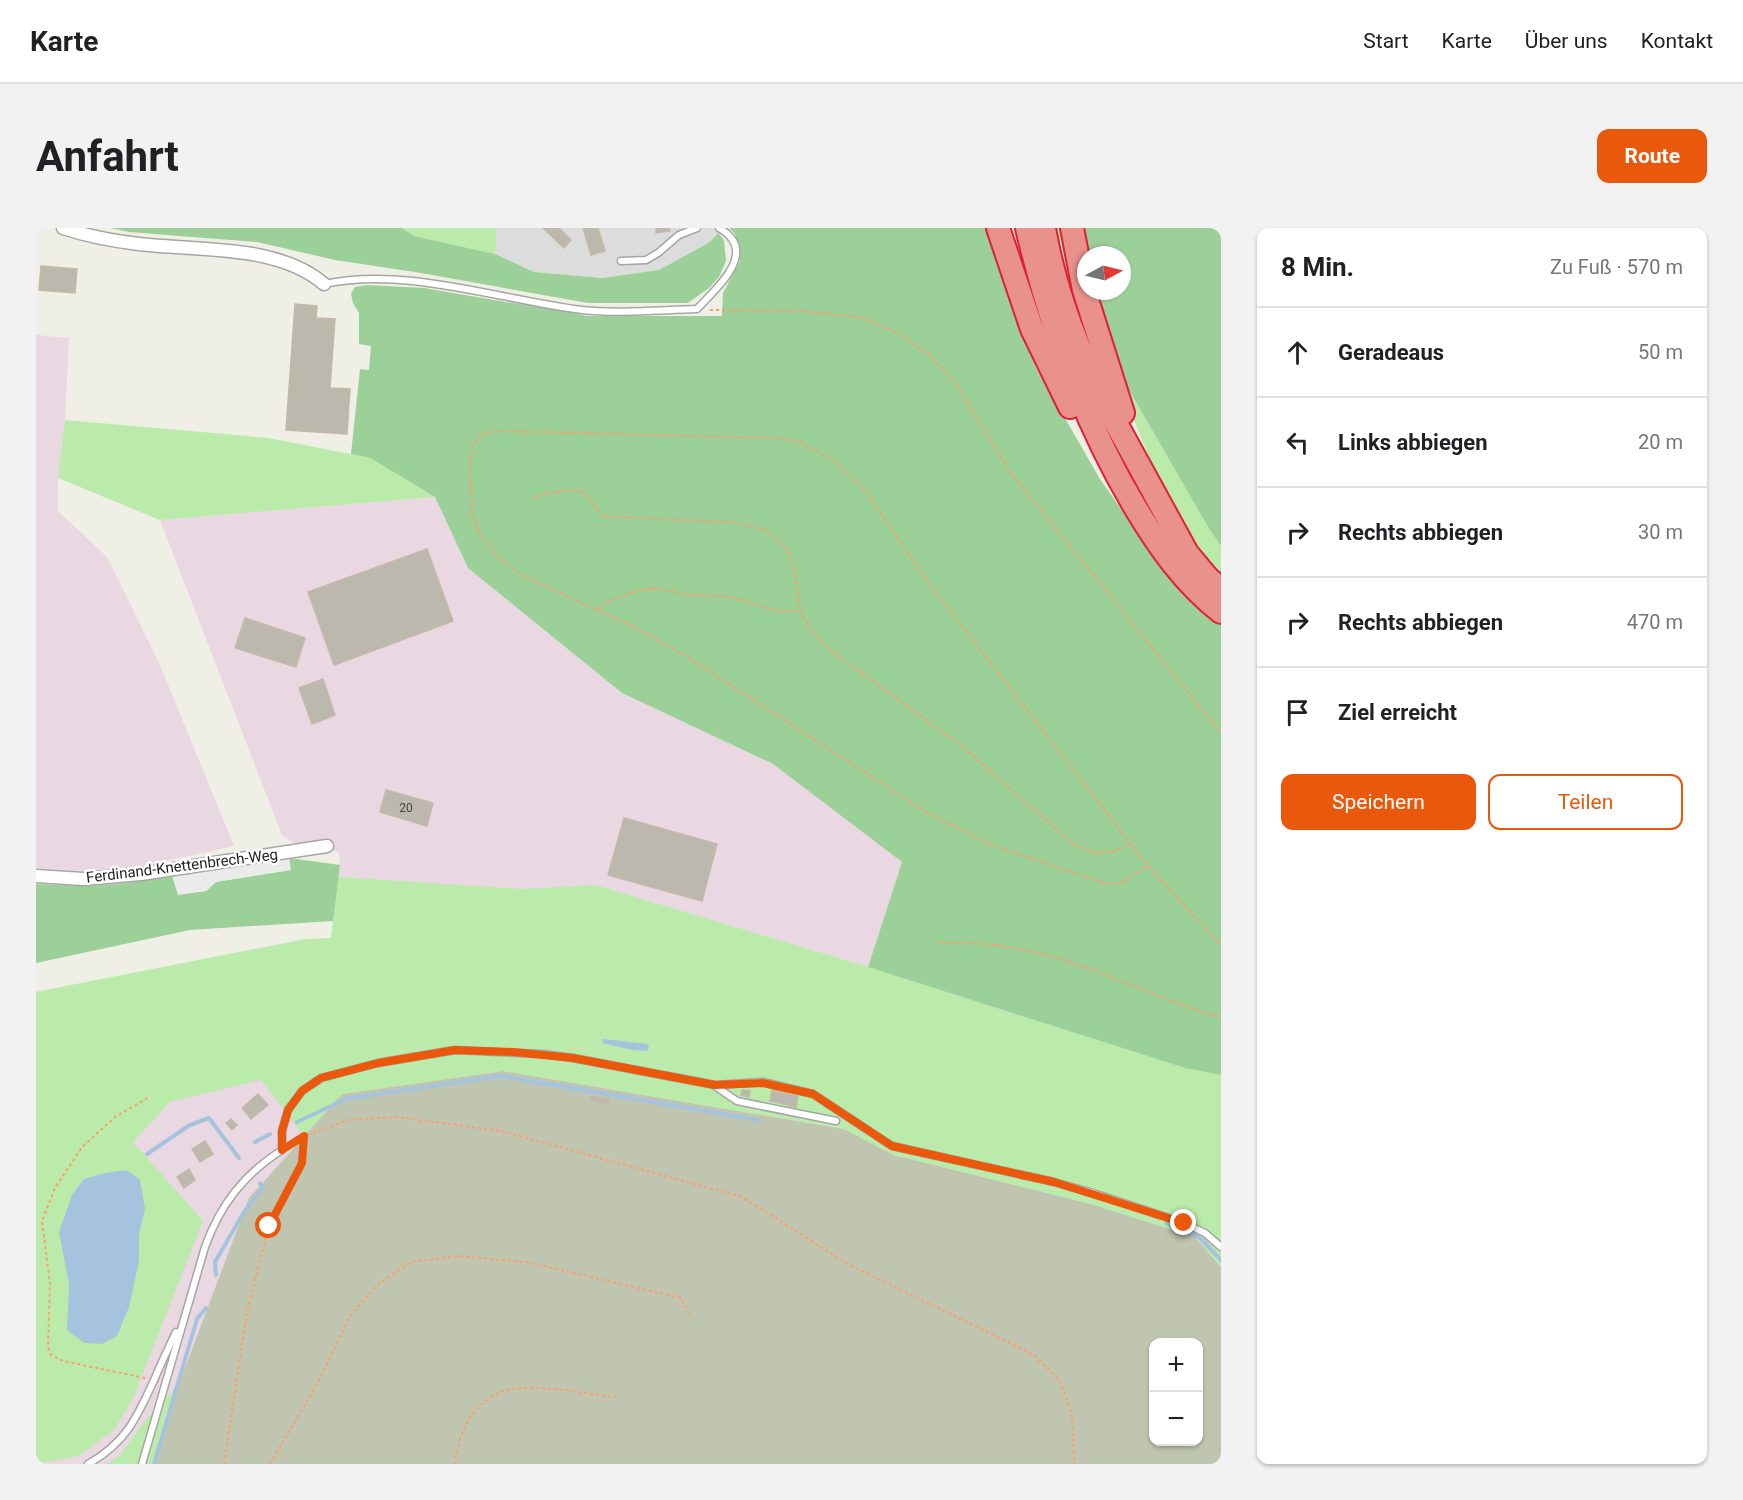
<!DOCTYPE html>
<html lang="de">
<meta charset="utf-8">
<style>
:root{--surface:#fff;--page:#f2f2f2;--text:#202124;--muted:#757577;--line:#e0e0e0;--accent:#ea580c}
body{margin:0;font-family:Roboto,sans-serif;background:var(--page);color:var(--text)}
.controls{position:absolute;right:18px;bottom:18px;display:grid;overflow:hidden;border-radius:12px;box-shadow:0 2px 4px #0004}
.controls button{width:54px;height:54px;display:grid;place-items:center;padding:0;border:0;border-bottom:2px solid var(--line);background:var(--surface);color:var(--text);font:30px sans-serif}
.compass{position:absolute;left:1041px;top:18px;width:54px;height:54px;border-radius:50%;background:var(--surface);box-shadow:0 2px 4px #0004;rotate:83deg}
.stop{position:absolute;width:18px;height:18px;margin:-14px;border:4px solid #ea580c;border-radius:50%;background:#fff}
.stop.end{background:#ea580c;border-color:#fff;box-shadow:0 2px 6px #0008}
.list{margin:0;padding:0;list-style:none}
h2{display:flex;justify-content:space-between;align-items:center;height:78px;margin:0;padding:0 24px;font-size:26px}
h2 small{font-size:20px;font-weight:400;color:var(--muted)}
.list li{display:grid;grid-template-columns:39px 1fr auto;gap:18px;align-items:center;box-sizing:border-box;height:90px;padding:0 24px;border-top:2px solid var(--line)}
.list b{display:block;font-size:22px;white-space:nowrap}
.list em{font-size:20px;font-style:normal;color:var(--muted)}
.actions{display:flex;gap:12px;padding:18px 24px}
.actions a{flex:1;padding:14px 0;border:2px solid var(--accent);border-radius:12px;text-align:center;font-size:21px;color:var(--accent)}
.actions .main{background:var(--accent);color:#fff}
.icon{flex:none;width:33px;height:33px;fill:none;stroke:currentColor;stroke-width:2;stroke-linecap:round;stroke-linejoin:round}
.map{position:relative;flex:none;width:1185px;height:1236px;overflow:hidden;border-radius:12px}
header{display:flex;align-items:center;gap:36px;box-sizing:border-box;height:84px;padding:0 30px;background:var(--surface);border-bottom:2px solid var(--line)}
header strong{font-size:28px}
nav{display:flex;gap:33px;margin-inline-start:auto;font-size:21px}
.intro{display:flex;align-items:center;justify-content:space-between;box-sizing:border-box;height:144px;padding:0 36px}
h1{margin:0;font-size:42px}
.button{padding:15px 27px;border-radius:12px;background:var(--accent);color:#fff;font-size:21px;font-weight:700}
main{display:flex;gap:36px;padding:0 36px}
aside{flex:1;background:var(--surface);border-radius:12px;box-shadow:0 2px 4px #0004}
.map>svg:first-child{display:block}
</style>
<header>
<strong>Karte</strong>
<nav><a>Start</a><a>Karte</a><a>Über uns</a><a>Kontakt</a></nav>
</header>
<div class="intro"><h1>Anfahrt</h1><a class="button">Route</a></div>
<main>
<div class="map">
<svg width="1185" height="1236" viewBox="0 0 1185 1236">
<rect width="100%" height="100%" fill="#f0efe5"/>
<path fill="#dddcdc" d="M461,0H686L674,14L623,42L566,50L498,44L459,26Z"/>
<g fill="#e9d7e1" fill-rule="evenodd">
<path d="M0,107L33,110L29,191L22,250V283L71,329L124,437L198,618L107,638L46,643L0,640Z"/>
<path d="M399,269L432,340L586,465L737,536L866,634L832,739L1149,840L1185,847V1236H0V764L270,711L295,710L304,637L303,624L259,616L246,607L124,292ZM1118,1114H1162V1214H1118Z"/>
</g>
<path fill="#c0c5b0" fill-rule="evenodd" d="M467,843L808,901L858,927L1055,976L1159,1009L1185,1039V1236H120L143,1156L213,970L306,866ZM1118,1114H1162V1214H1118Z"/>
<g fill="#baebaa">
<path d="M366,0H461L459,26L378,8Z"/>
<path d="M1016,0H1030L1042,74L1038,75Z"/>
<path d="M1085,148L1172,299L1185,318V347C1164,332 1153,306 1141,284C1118,240 1096,197 1085,148Z"/>
<path d="M29,192L233,210L334,230L399,269L124,292L22,250Z"/>
<path d="M302,649L487,661L559,657L832,739L1149,840L1185,847V1039L1159,1009L1055,976L858,927L808,901L467,843L306,866L268,908L225,852L134,874L97,914L167,993L96,1173L77,1203L42,1228L0,1236V764L270,711L295,710Z"/>
<path d="M143,1156L120,1236H70L83,1228L112,1189Z"/>
</g>
<g fill="#9bd099">
<path d="M75,0H366L378,8L459,26L498,44L566,50L623,42L674,14L682,5L688,12L690,33L683,49L673,60L652,75H552L385,45L299,32L221,14L93,4Z"/>
<path d="M693,0H950L1000,140L1064,251L1136,353L1185,395V847L1149,840L832,739L866,634L737,536L586,465L432,340L399,269L334,230L315,226L324,141L333,142L335,118L323,116V85L317,75L315,66L319,59L331,57L388,60L552,88H686L687,65L704,33L699,6Z"/>
<path d="M1045,0H1183L1185,7V318L1172,299L1085,148L1059,63H1086V27H1050Z"/>
<path d="M253,630L304,637L297,693L154,702L0,735V656C49,659 88,658 136,647L142,666L170,663L180,654L254,642Z"/>
</g>
<path fill="#ebebeb" d="M253,630L255,642L180,654L170,663L142,667L136,647Z"/>
<g fill="#a5c3de">
<path d="M567,811L611,816L613,819L611,823L596,822L566,815Z"/>
<path d="M91,942L104,952L109,981L103,1006V1033L93,1079L81,1108L66,1116L48,1115L31,1102L33,1056L23,1004L36,967L48,951L69,945Z"/>
</g>
<g fill="none" stroke-linecap="round" stroke-linejoin="round">
<g stroke="#a5c3de" stroke-width="4">
<path d="M261,894L310,871L464,848L723,892"/>
<path d="M219,914L234,906"/>
<path d="M111,926L154,897L173,890L203,930"/>
<path d="M1131,995L1164,1010L1185,1032"/>
<path d="M180,1047L179,1034L208,984L227,960L224,955"/>
<path d="M118,1236L161,1091L170,1080"/>
</g>
</g>
<g fill="#bdb8ae" stroke="#c2baa7" stroke-width="1.5">
<path d="M507,0H523L535,12L528,20Z"/>
<path d="M547,0H562L569,23L555,27Z"/>
<path d="M620,0H633L634,3L620,5Z"/>
<path d="M5,38L41,41L39,65L3,62Z"/>
<path d="M259,76L281,78L280,90L299,91L294,160L314,161L311,206L250,202Z"/>
<path d="M391,321L417,393L298,437L272,364Z"/>
<path d="M209,390L269,410L260,439L199,420Z"/>
<path d="M287,451L299,487L276,496L263,460Z"/>
<path d="M350,562L397,575L391,598L344,584Z"/>
<path d="M588,590L681,616L666,673L572,647Z"/>
<path d="M706,862L714,863L713,869L705,867Z"/>
<path d="M736,862L762,868L760,879L734,873Z"/>
<path d="M222,866L232,877L215,891L206,880Z"/>
<path d="M555,868L573,871L572,876L554,873Z"/>
<path d="M195,891L201,897L196,902L190,895Z"/>
<path d="M169,913L177,926L164,934L156,921Z"/>
<path d="M153,941L159,952L148,960L141,949Z"/>
</g>
<g fill="none" stroke-linecap="round" stroke-linejoin="round">
<defs>
<g id="lane">
<path d="M585,33L610,32L622,25L643,7L661,0"/>
<path d="M288,56C370,38 464,72 546,82C584,86 623,82 661,81C679,61 725,24 683,0"/>
<path d="M679,858L701,873L800,893"/>
<path d="M52,1236C91,1214 101,1189 119,1150C125,1135 133,1119 140,1104"/>
<path d="M106,1236L169,1019C184,977 208,946 246,922V903L252,882L266,863L285,850L342,835L419,822L507,826L537,830L679,857L727,854L777,866L856,918L1018,954L1057,965L1148,995L1169,1005L1185,1019"/>
</g>
<g id="street">
<path d="M27,0C51,8 77,13 103,16C161,23 242,16 288,56"/>
<path d="M0,648L47,651L105,646L291,618"/>
</g>
<g id="highway">
<path d="M962,0L996,101L1034,179"/>
<path d="M991,0C1014,98 1047,192 1099,279C1123,319 1148,355 1185,384"/>
<path d="M1008,0C1018,58 1038,113 1064,166L1151,325L1171,349L1185,362"/>
<path d="M1036,0L1048,62L1087,185"/>
</g>
</defs>
<use href="#lane" stroke="#a6a6a6" stroke-width="9"/>
<use href="#street" stroke="#a6a6a6" stroke-width="15"/>
<use href="#highway" stroke="#df2133" stroke-width="26"/>
<g stroke="#fc9e6a" stroke-width="2" stroke-dasharray="3 3" stroke-linecap="butt">
<path d="M674,82L765,83L823,89L862,105L893,127L917,151L975,245L1185,505"/>
<path d="M498,270C509,265 538,258 549,266C556,272 560,282 567,288L703,295L731,303L751,321L759,345L764,382L775,402L794,422L927,519L1037,616L1060,625L1079,623L1095,616"/>
<path d="M562,381L572,373L601,363L619,360L650,366L695,369L746,384L764,382"/>
<path d="M1112,638L1087,654L1071,656L953,616L888,583L642,423L596,398L487,348L463,330L444,306L436,284L434,235L436,217L446,206L462,203L743,210L766,215L799,234L830,263L891,353L1112,638L1185,717"/>
<path d="M902,715C933,714 963,716 994,723C1060,737 1120,772 1185,789"/>
<path d="M256,916L268,908L312,892L361,889L465,903L706,969L810,1035L998,1127L1024,1153L1036,1187L1038,1236"/>
<path d="M109,1150L27,1133L15,1127L12,1119L14,1056L6,993L19,960L46,919L79,889L112,870"/>
<path d="M188,1236L211,1084L233,998L266,935L268,910"/>
<path d="M234,1236L280,1158L315,1087L341,1057L375,1034L421,1028L490,1034L645,1070L654,1088"/>
<path d="M418,1236C422,1220 425,1201 435,1188C443,1177 455,1167 468,1163C496,1154 549,1166 580,1169"/>
</g>
<use href="#lane" stroke="#fff" stroke-width="6"/>
<use href="#street" stroke="#fff" stroke-width="12"/>
<use href="#highway" stroke="#e9918b" stroke-width="22"/>
</g>
<g fill="none" stroke-linecap="round" stroke-linejoin="round">
<path stroke="#ea580c" stroke-width="8" d="M233,998L266,935L268,908L246,922V903L252,882L266,863L285,850L342,835L419,822L477,824L537,830L679,857L727,855L777,866L856,918L1018,954L1148,995"/>
</g>
<g text-anchor="middle" stroke-width="5" stroke-linejoin="round" paint-order="stroke">
<g font-size="12" fill="#464543">
<text x="370" y="584">20</text>
</g>
<g font-size="15" fill="#1f1f1f" stroke="#fff">
<text transform="translate(146 638) rotate(-7)" y="5">Ferdinand-Knettenbrech-Weg</text>
</g>
</g>
</svg>
<div class="controls">
<button>+</button>
<button>−</button>
</div>
<svg class="compass" viewBox="-18 -18 36 36"><path d="M0-13l5 13h-10z" fill="#e53935"/><path d="M0 13l5-13h-10z" fill="#757577"/></svg>
<div class="stop" style="left:233px;top:998px"></div>
<div class="stop end" style="left:1148px;top:995px"></div>
</div>
<aside>
<h2>8 Min.<small>Zu Fuß · 570 m</small></h2>
<ul class="list">
<li><svg class="icon" aria-label="ahead" viewBox="0 0 24 24"><path d="M12 20V5M6 11l6-6 6 6"/></svg><div><b>Geradeaus</b></div><em>50 m</em></li>
<li><svg class="icon" aria-label="left" viewBox="0 0 24 24"><path d="M17 20v-9H6M10 6l-5 5 5 5"/></svg><div><b>Links abbiegen</b></div><em>20 m</em></li>
<li><svg class="icon" aria-label="right" viewBox="0 0 24 24"><path d="M7 20v-9h11M14 6l5 5-5 5"/></svg><div><b>Rechts abbiegen</b></div><em>30 m</em></li>
<li><svg class="icon" aria-label="right" viewBox="0 0 24 24"><path d="M7 20v-9h11M14 6l5 5-5 5"/></svg><div><b>Rechts abbiegen</b></div><em>470 m</em></li>
<li><svg class="icon" aria-label="arrive" viewBox="0 0 24 24"><path d="M6 21V4h12l-3 4 3 4H6"/></svg><div><b>Ziel erreicht</b></div></li>
</ul>
<div class="actions"><a class="main">Speichern</a><a>Teilen</a></div>
</aside>
</main>
